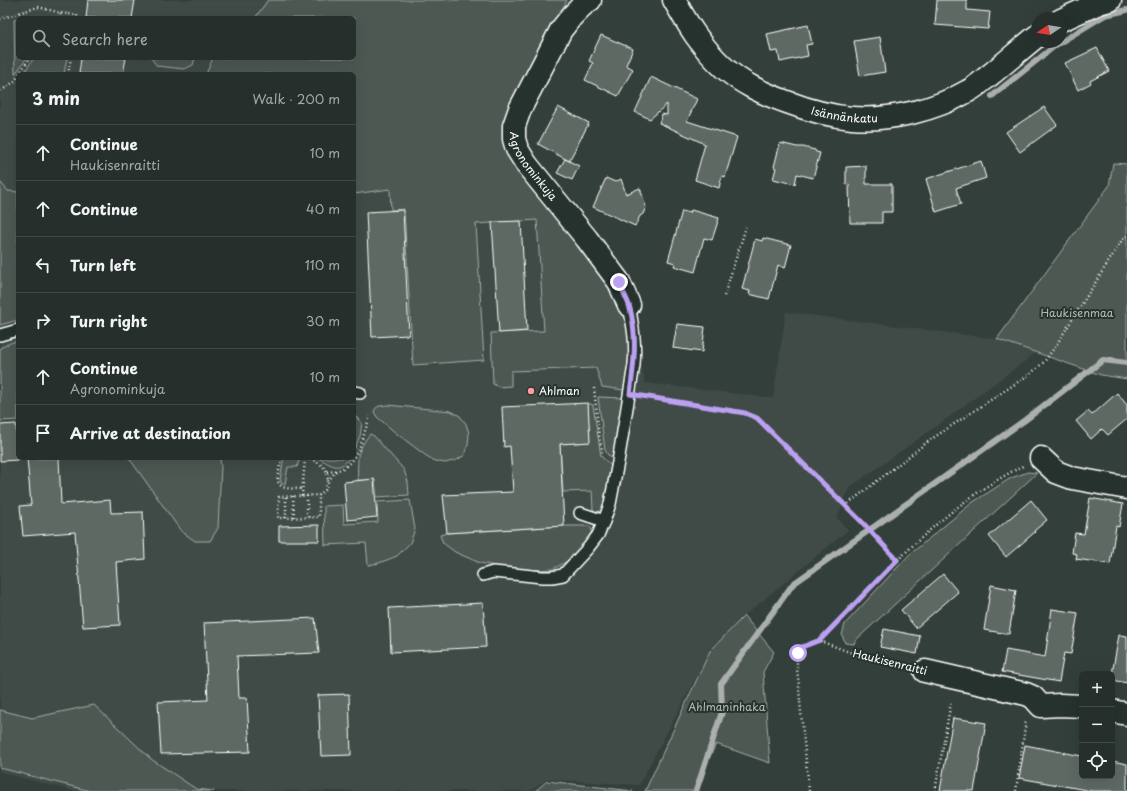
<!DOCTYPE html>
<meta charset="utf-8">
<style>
:root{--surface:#262f2c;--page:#2e3734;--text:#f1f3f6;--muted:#a4a9a9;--line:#424a48}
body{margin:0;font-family:"Playpen Sans",sans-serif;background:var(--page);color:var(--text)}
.controls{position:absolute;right:12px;bottom:12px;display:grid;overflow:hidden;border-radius:6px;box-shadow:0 4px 16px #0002}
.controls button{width:36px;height:36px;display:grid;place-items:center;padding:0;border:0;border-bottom:1px solid var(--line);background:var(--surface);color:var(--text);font:20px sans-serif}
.compass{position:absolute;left:1031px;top:12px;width:36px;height:36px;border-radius:50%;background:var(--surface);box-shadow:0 4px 16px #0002;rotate:258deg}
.stop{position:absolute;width:12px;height:12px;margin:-9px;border:3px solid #bca0f2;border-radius:50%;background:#fff}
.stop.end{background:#bca0f2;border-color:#fff;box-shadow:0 1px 4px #0008}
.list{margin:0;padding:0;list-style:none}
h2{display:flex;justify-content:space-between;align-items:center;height:52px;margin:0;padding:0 16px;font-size:17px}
h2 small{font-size:13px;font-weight:400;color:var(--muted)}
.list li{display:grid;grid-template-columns:26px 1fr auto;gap:12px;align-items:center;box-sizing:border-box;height:56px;padding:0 16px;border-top:1px solid var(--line)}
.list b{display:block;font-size:15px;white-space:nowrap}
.list p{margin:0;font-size:13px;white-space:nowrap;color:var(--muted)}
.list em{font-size:13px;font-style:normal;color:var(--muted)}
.icon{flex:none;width:22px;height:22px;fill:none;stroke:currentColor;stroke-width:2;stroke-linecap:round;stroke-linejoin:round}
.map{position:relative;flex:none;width:1127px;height:791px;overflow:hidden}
.search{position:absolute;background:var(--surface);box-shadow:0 4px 16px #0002;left:16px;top:16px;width:340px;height:44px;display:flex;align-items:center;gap:10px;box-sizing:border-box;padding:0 14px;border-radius:6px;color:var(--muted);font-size:15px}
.panel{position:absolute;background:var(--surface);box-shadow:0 4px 16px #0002;left:16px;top:72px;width:340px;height:388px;border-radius:6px}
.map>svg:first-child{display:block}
</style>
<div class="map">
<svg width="1127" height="791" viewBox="0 0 1127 791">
<rect width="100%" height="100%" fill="#333f3a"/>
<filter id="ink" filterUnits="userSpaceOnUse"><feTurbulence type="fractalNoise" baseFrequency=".025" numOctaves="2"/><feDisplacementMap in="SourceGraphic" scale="8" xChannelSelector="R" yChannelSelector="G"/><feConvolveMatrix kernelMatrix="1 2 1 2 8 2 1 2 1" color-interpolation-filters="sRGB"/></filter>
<g filter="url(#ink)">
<path fill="#404c47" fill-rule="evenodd" d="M0,0H567L509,113L505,126L626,290L645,383L773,398L786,312L997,339L1036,353L942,422L849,488L837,518L848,530L744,616L710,651L639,785L547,779L530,791H74L0,772ZM18,18H354V58H18ZM18,74H354V458H18Z"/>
<g fill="#4d5853" stroke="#a6aca9">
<path d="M268,0H567L509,113L505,126L604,274L622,306L630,328V349L624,390L602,387L596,368L511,371V386L499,387L493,384L491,333L544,331L537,220L476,224L484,360L413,365L404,209L391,210L390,189L354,194V74H206L213,58H354V18H255Z"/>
<path d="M18,18V58H27L15,74L14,20Z"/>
<path d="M34,58H67L64,74H23Z"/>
<path d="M151,58H195L193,65L184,69L157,66Z"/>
<path d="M1113,163L1127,164V379L1101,375L997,339L1109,186Z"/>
<path d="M0,183H1L8,191L18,192V243L16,265L18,266V320L0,325Z"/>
<path d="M18,341V420L0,421V348L10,343Z"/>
<path d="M598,397L624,398L617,455L612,457L608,455L605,450Z"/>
<path d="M588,403L593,405L601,456L611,466L602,510L597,512L593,510L592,491L563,492L560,444L589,442Z"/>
<path d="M387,405L451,411L460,416L466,424L469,433L468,445L465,455L457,460L445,463L435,461L425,455L396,433L377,417L374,412C376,405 381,406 387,405Z"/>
<path d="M354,415L362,423L360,436L354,450Z"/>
<path d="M370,434L374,436L404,470L408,482L409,495L377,497L375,480H358C357,472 358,464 358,457C358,452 366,438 370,434Z"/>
<path d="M129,458H220L221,467L218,528L210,541H195L181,531Z"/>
<path d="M283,458H300L297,467H288L285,484H282L280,480L283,462Z"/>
<path d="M317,458H350C336,474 331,463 317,458Z"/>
<path d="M1028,472L1037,473L855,641L854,644L845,643L842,635L845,624L909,555L973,502L1011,478Z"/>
<path d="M410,500L415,529L410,543L397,556L379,563L368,565L366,543L325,545L324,506L343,505L344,524L378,522L377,502Z"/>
<path d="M564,526H589L592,530L588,539L571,559L553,569L520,571L480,563L455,552L443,543L440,535L447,533Z"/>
<path d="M744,616L774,652L763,672L770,763L716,744L694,791H645L710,651Z"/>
<path d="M94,705L151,759L196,789L214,791H90L0,768V710L32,718Z"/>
<path d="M547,781L633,791H535Z"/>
</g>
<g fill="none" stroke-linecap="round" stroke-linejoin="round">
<g stroke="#abb0ae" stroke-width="6">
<path d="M992,96L1056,45L1105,15L1127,10"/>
<path d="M696,791L722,712L721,684L793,584L1025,420L1103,360L1127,363"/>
</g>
</g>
<g fill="#5f6964" stroke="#fff">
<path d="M88,0H135L132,18H86Z"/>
<path d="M937,0H967V10L990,12L988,29L935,25Z"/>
<path d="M808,25L812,44L806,45L808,56L780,62L778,51L771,52L767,34Z"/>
<path d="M601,35L633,49L626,65L633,69L618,96L585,80L593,63L589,61Z"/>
<path d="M880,37L885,72L860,76L854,41Z"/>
<path d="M1097,48L1109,71L1090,81L1091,83L1078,90L1065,63Z"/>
<path d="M81,58H126L123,74H79Z"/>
<path d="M651,77L697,99L687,121L737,137L725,177L722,176L719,188L695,180L705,144L659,123L662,114L667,115V104L650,119L635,112Z"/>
<path d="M558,107L589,123L569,161L538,144Z"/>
<path d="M1044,107L1057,125L1020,152L1006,132Z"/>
<path d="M780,143L797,147H803L815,150L816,152L820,153L813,178L797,174L795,184L773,179L776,168L774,167Z"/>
<path d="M565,159L579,166L572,180L557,173Z"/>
<path d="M981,161L986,178L956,188L961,204L936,212L926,179Z"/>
<path d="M866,166V184H892V212H882V223H850L849,184L846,185V167Z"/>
<path d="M606,178L615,182L621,179L626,194L640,188L646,207L643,214L640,216L635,226L593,207Z"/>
<path d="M403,210L409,335L372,337L366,212Z"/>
<path d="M691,210L719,218L712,240L704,238L695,272L674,266L675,263L668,261L682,211L690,213Z"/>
<path d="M521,221L527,331L499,333L492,222Z"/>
<path d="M763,238L791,245L785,268L778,265L769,299L749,294L750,291L742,289L755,239L762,241Z"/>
<path d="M677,324L705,327L702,352L673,348Z"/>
<path d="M1117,393L1127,405V419L1108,435L1102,429L1091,439L1076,421L1088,411L1092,415Z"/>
<path d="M588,403L590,442L560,444L564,526L447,533L443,495L513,492L510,446L504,447L502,407Z"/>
<path d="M16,424L19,460L0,461V425Z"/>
<path d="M27,458H59L61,504L110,500L111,513L143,512L145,559L116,562L120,625L83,627L75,532L23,536L20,506L31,505Z"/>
<path d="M374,479L377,517L347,520L344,482Z"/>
<path d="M1090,498L1123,504L1119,527L1116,526L1110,564L1076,559L1077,554L1072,553L1075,533L1084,534Z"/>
<path d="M1031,500L1047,520L1034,531L1035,532L1006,557L989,536Z"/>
<path d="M319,525V541H279V526Z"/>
<path d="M943,574L958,592L916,628L901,610Z"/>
<path d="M991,585L1016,590L1009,634L984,630Z"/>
<path d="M483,603L486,647L391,652L389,608Z"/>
<path d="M1052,609L1078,613L1071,654L1064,653L1059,682L1002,672L1006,650L1045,657Z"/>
<path d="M315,618L319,653L237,656L239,698H247L250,752L161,754L158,702L208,700L204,623Z"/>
<path d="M884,629L920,636L917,654L880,647Z"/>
<path d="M1119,635L1127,636V683L1112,680V674Z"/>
<path d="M349,694L351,755L321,756L318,695Z"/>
<path d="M953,718L986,723L974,791H940Z"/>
<path d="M1025,745L1082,756V776H1112V761L1127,764V791H1092L1019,778Z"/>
</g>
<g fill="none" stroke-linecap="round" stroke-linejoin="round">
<defs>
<g id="lane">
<path d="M0,335L18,330"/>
<path d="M354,392L360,393"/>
<path d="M580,513L604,521"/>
<path d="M483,575L493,572L504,573L542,577H552L563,575L588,548L598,535L604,521L610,504L618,462L634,365C636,342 633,327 629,305"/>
</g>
<g id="street">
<path id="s1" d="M590,0L582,6L572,16L561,30L520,109L514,126V139L517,149L527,165L587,239L619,282L629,305"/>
<path id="s2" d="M674,0C688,25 701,46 722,66C742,84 762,93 787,102C808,110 830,116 852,118C890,121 935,110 968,91C976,87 983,80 990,75C1006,62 1021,49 1037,36"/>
<path d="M1061,20L1099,3L1110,0"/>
<path d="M1041,458L1056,472L1072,478L1127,488"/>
<path d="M925,671L1026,694L1033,697L1041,706L1060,705L1082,706"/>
<path d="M1112,711L1127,714"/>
</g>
</defs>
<use href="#lane" stroke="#fff" stroke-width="14"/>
<use href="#street" stroke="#fff" stroke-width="25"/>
<g stroke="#fff" stroke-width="2.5" stroke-dasharray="1 3" stroke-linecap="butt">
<path d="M58,18L61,13"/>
<path d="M0,19L38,7L61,13L77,15V18"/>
<path d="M19,74L30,58"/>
<path d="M68,74L71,58"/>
<path d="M1,91L15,81L18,76"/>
<path d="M724,296L746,227"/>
<path d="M354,320H356"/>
<path d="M594,388L599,435L603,454"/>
<path d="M643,396L745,413L757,418L862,522L897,560"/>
<path d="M354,457L359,449L370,416"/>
<path d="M280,458C281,465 278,471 278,477C276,491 293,488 303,489"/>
<path d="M306,458L315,461L323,466L327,472L328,481L325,490L319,495L279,497L278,518L319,517V495"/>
<path d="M327,472C339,471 347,468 353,458"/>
<path d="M328,481L336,471"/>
<path d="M293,496L294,518"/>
<path d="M302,496L305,458"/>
<path d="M307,496V518"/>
<path d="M845,506L930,440L1030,374L1044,362L1055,347L1122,240L1127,236"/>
<path d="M286,518V497"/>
<path d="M820,641C881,577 943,505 1023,466"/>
<path d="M809,791C806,756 801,721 799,686C798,676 795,661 799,652C803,644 812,643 820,641L860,656L905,667"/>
<path d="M935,791L951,702"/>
<path d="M1016,791L1026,720"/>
</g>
<use href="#lane" stroke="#26332d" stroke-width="11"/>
<use href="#street" stroke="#26332d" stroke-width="22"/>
</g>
</g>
<g fill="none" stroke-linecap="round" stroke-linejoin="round" filter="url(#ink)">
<path stroke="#bca0f2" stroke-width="5" d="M619,282C622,290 626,297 629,305C638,334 634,364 630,394L745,413L757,418L862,522L897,560L820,640L802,647L798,653"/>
</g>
<circle fill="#ff9aa2" stroke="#26332d" stroke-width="1.5" cx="531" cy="391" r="4"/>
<g text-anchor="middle" stroke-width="4" stroke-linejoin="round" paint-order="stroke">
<g font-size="11" fill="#fff" stroke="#26332d">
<text dy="4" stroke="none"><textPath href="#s2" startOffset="216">Isännänkatu</textPath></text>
<text dy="4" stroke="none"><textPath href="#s1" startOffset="195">Agronominkuja</textPath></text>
<text transform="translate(890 662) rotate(14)" y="4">Haukisenraitti</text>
</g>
<g font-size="11" fill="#b8bcba" stroke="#26332d">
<text x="1077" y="317">Haukisenmaa</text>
<text x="727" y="711">Ahlmaninhaka</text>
</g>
<g font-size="11" fill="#fff" stroke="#26332d" text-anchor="start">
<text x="539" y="395">Ahlman</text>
</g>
</g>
</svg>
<div class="controls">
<button>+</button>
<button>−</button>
<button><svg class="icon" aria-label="locate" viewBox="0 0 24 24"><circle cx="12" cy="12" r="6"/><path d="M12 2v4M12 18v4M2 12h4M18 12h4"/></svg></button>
</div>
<svg class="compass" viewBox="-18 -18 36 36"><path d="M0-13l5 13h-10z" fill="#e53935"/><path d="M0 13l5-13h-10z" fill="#a4a9a9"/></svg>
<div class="stop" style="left:798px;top:653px"></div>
<div class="stop end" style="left:619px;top:282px"></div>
<div class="search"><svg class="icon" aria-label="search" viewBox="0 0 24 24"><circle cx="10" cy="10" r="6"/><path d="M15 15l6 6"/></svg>Search here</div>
<section class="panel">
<h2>3 min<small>Walk · 200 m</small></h2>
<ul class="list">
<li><svg class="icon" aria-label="ahead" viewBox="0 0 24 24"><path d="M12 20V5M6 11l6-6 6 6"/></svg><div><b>Continue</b><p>Haukisenraitti</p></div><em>10 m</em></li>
<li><svg class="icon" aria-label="ahead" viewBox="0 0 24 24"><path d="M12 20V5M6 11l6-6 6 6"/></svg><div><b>Continue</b></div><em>40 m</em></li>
<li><svg class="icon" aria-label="left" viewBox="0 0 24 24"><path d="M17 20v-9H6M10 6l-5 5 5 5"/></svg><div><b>Turn left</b></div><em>110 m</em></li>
<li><svg class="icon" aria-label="right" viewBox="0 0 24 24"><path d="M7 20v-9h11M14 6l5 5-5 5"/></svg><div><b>Turn right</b></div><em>30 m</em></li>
<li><svg class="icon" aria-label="ahead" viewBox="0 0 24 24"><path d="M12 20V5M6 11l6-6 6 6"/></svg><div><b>Continue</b><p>Agronominkuja</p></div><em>10 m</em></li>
<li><svg class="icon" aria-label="arrive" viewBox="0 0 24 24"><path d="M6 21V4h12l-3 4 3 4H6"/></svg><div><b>Arrive at destination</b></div></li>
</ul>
</section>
</div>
